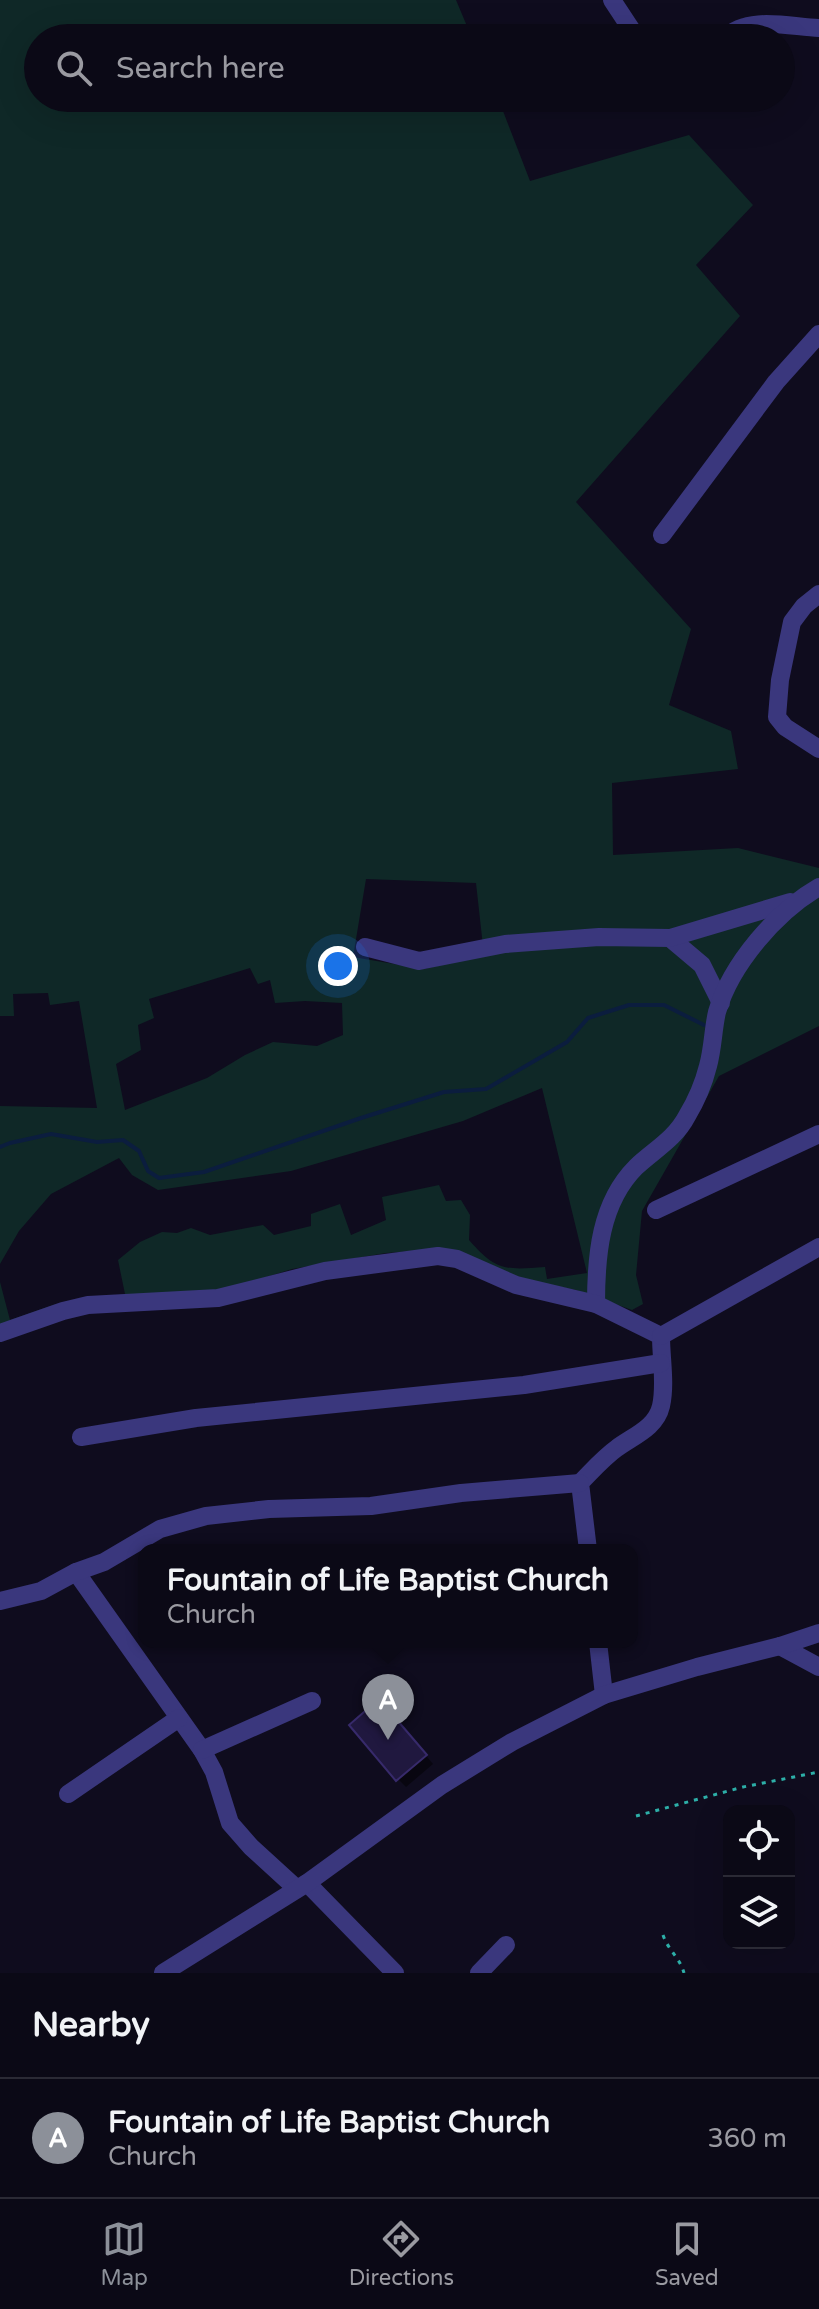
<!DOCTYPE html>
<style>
:root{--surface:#0b0916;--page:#14121f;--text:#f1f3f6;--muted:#9a9aa1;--line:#2b2a35;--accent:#8c9099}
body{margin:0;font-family:"Varela Round",sans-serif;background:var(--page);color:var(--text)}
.controls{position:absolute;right:24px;bottom:24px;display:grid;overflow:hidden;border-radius:16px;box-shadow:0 8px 32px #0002}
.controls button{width:72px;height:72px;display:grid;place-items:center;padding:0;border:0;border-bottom:2px solid var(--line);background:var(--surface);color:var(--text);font:40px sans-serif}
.you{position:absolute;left:338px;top:966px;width:28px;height:28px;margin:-20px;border:6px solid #fff;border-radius:50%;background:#1a73e8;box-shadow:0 0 0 12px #1a73e833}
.badge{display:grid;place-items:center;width:52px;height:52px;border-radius:50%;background:var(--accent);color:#fff;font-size:26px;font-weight:700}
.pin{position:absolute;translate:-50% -66px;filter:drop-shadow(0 2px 4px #0008)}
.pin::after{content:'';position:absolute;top:42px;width:28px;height:24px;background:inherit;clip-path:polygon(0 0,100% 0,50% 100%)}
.popup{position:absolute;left:138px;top:1544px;width:500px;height:104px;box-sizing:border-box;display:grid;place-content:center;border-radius:16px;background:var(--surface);filter:drop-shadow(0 2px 6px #0005);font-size:26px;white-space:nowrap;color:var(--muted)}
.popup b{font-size:30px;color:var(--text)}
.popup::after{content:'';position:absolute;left:50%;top:100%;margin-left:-16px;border:16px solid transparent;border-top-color:var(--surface)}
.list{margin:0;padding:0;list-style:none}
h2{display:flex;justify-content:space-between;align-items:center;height:104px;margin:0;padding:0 32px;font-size:34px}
h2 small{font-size:26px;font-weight:400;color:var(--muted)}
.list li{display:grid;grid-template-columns:52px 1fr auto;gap:24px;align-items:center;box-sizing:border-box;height:120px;padding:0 32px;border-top:2px solid var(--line)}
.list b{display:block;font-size:30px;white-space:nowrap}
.list p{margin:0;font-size:26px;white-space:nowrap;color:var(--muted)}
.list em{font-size:26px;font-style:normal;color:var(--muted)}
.icon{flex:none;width:44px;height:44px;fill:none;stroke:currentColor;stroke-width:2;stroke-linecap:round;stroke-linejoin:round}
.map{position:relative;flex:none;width:819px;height:1973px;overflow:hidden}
.search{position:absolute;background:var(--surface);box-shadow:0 8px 32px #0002;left:24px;right:24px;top:24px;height:88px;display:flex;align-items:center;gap:20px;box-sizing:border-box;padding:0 28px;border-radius:44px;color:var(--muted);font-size:30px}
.sheet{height:224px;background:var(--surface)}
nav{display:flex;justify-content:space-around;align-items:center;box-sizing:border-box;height:112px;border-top:2px solid var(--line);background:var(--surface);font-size:22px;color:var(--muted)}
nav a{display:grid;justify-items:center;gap:4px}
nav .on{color:var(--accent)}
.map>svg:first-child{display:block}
</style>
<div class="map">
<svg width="819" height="1973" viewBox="0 0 819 1973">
<rect width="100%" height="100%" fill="#0f0c1e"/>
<path fill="#0f2827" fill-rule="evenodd" d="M0,0H456L472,38H38V98H498L530,181L689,135L753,205L696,265L740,316L576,502L691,629L669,705L731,731L738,769L612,783L613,855L738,848L819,868V1026L719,1076L642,1211L636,1275L643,1304L632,1310L576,1290L515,1278L442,1249L386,1253L292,1269L219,1292L137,1297L0,1329V1282L10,1320L56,1304L125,1294L118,1260L140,1242L162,1232L177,1233L191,1228L210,1235L263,1225L274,1235L311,1226V1214L340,1204L351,1235L386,1220L382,1197L439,1185L446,1201L461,1200L470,1215L469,1240C496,1271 505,1270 545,1267L547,1279L587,1273L542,1088L463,1121L291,1171L158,1190L132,1175L119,1158L51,1194L19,1231L0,1264V1106L97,1108L79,1001L50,1005L48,993L13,994L14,1016H0ZM366,879L476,883L484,955L424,969L353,957ZM250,968L258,984L270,980L275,1003L305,1001L342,1003L343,1035L317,1046L273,1042L245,1055L207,1078L125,1110L116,1064L141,1050L138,1025L154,1018L149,999Z"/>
<path fill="#0007" d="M387,1709L433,1764L406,1787L398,1779Z"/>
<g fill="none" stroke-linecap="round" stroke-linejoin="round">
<path stroke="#0b1d3e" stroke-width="4" d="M0,1147L10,1143L51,1134L97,1142L123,1140L139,1151L148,1171L159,1178L204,1172L361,1118L444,1092L486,1089L567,1042L588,1018L629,1005H664L704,1025"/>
</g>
<path fill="#20183f" stroke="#372a6b" stroke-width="2" d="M379,1699L427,1755L396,1781L349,1725Z"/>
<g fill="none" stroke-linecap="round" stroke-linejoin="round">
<g stroke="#2dafa8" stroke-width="3" stroke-dasharray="4 6" stroke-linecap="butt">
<path d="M636,1816L743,1787L819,1772"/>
<path d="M663,1935C668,1950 680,1958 684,1973"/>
</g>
<g stroke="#3a377d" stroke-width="18">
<path d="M612,0L637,38"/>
<path d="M725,38C748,15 790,27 819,28"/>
<path d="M662,535L776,382L819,334"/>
<path d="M819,594L804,606L792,622L780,680L777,717L785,727L819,749"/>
<path d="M670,938L702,965L721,1003"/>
<path d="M365,947L419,961L505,944L599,937L670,938L790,902"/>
<path d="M656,1210L819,1134"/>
<path d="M596,1304C596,1256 600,1203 636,1167C654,1150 675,1139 687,1116C696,1101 704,1082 708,1066C713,1048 713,1029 717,1012C731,964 777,911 819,887"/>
<path d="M0,1333L63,1311L88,1305L218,1298L325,1271L438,1256L457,1259L516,1285L596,1304L661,1336C661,1358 666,1384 661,1406C656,1428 633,1436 617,1448C603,1458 592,1471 580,1483L588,1550"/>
<path d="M661,1336L819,1247"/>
<path d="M81,1437L196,1418L524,1385L661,1363"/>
<path d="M76,1572L202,1750L214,1772L230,1823L251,1847L297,1889"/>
<path d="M0,1601L41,1591L76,1572L104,1562L160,1529L206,1516L269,1509L371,1506L461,1493L580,1483"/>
<path d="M598,1642L604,1695"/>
<path d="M780,1646L819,1667"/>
<path d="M202,1750L312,1701"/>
<path d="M68,1794L179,1718"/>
<path d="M307,1883L395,1973"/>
<path d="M163,1973L307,1883L442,1785L512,1742L604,1695L697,1667L780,1646L819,1633"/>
<path d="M479,1973L506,1945"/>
</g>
</g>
</svg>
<div class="controls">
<button><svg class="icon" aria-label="locate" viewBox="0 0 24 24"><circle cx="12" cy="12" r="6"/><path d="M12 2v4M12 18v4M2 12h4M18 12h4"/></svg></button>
<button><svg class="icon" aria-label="layers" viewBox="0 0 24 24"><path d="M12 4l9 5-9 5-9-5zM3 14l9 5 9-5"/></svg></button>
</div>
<div class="you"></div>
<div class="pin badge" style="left:388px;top:1740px">A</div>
<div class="popup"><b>Fountain of Life Baptist Church</b>Church</div>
<div class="search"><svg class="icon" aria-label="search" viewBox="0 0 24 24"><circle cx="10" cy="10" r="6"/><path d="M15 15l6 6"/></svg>Search here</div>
</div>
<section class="sheet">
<h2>Nearby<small></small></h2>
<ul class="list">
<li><span class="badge">A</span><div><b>Fountain of Life Baptist Church</b><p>Church</p></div><em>360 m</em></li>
</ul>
</section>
<nav>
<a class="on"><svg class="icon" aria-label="map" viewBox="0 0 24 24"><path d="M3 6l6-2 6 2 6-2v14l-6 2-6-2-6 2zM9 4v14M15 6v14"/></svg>Map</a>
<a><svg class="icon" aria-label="directions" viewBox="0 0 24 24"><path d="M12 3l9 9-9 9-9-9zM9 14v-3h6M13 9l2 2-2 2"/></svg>Directions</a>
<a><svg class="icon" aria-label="saved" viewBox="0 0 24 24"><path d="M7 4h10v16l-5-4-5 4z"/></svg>Saved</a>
</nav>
